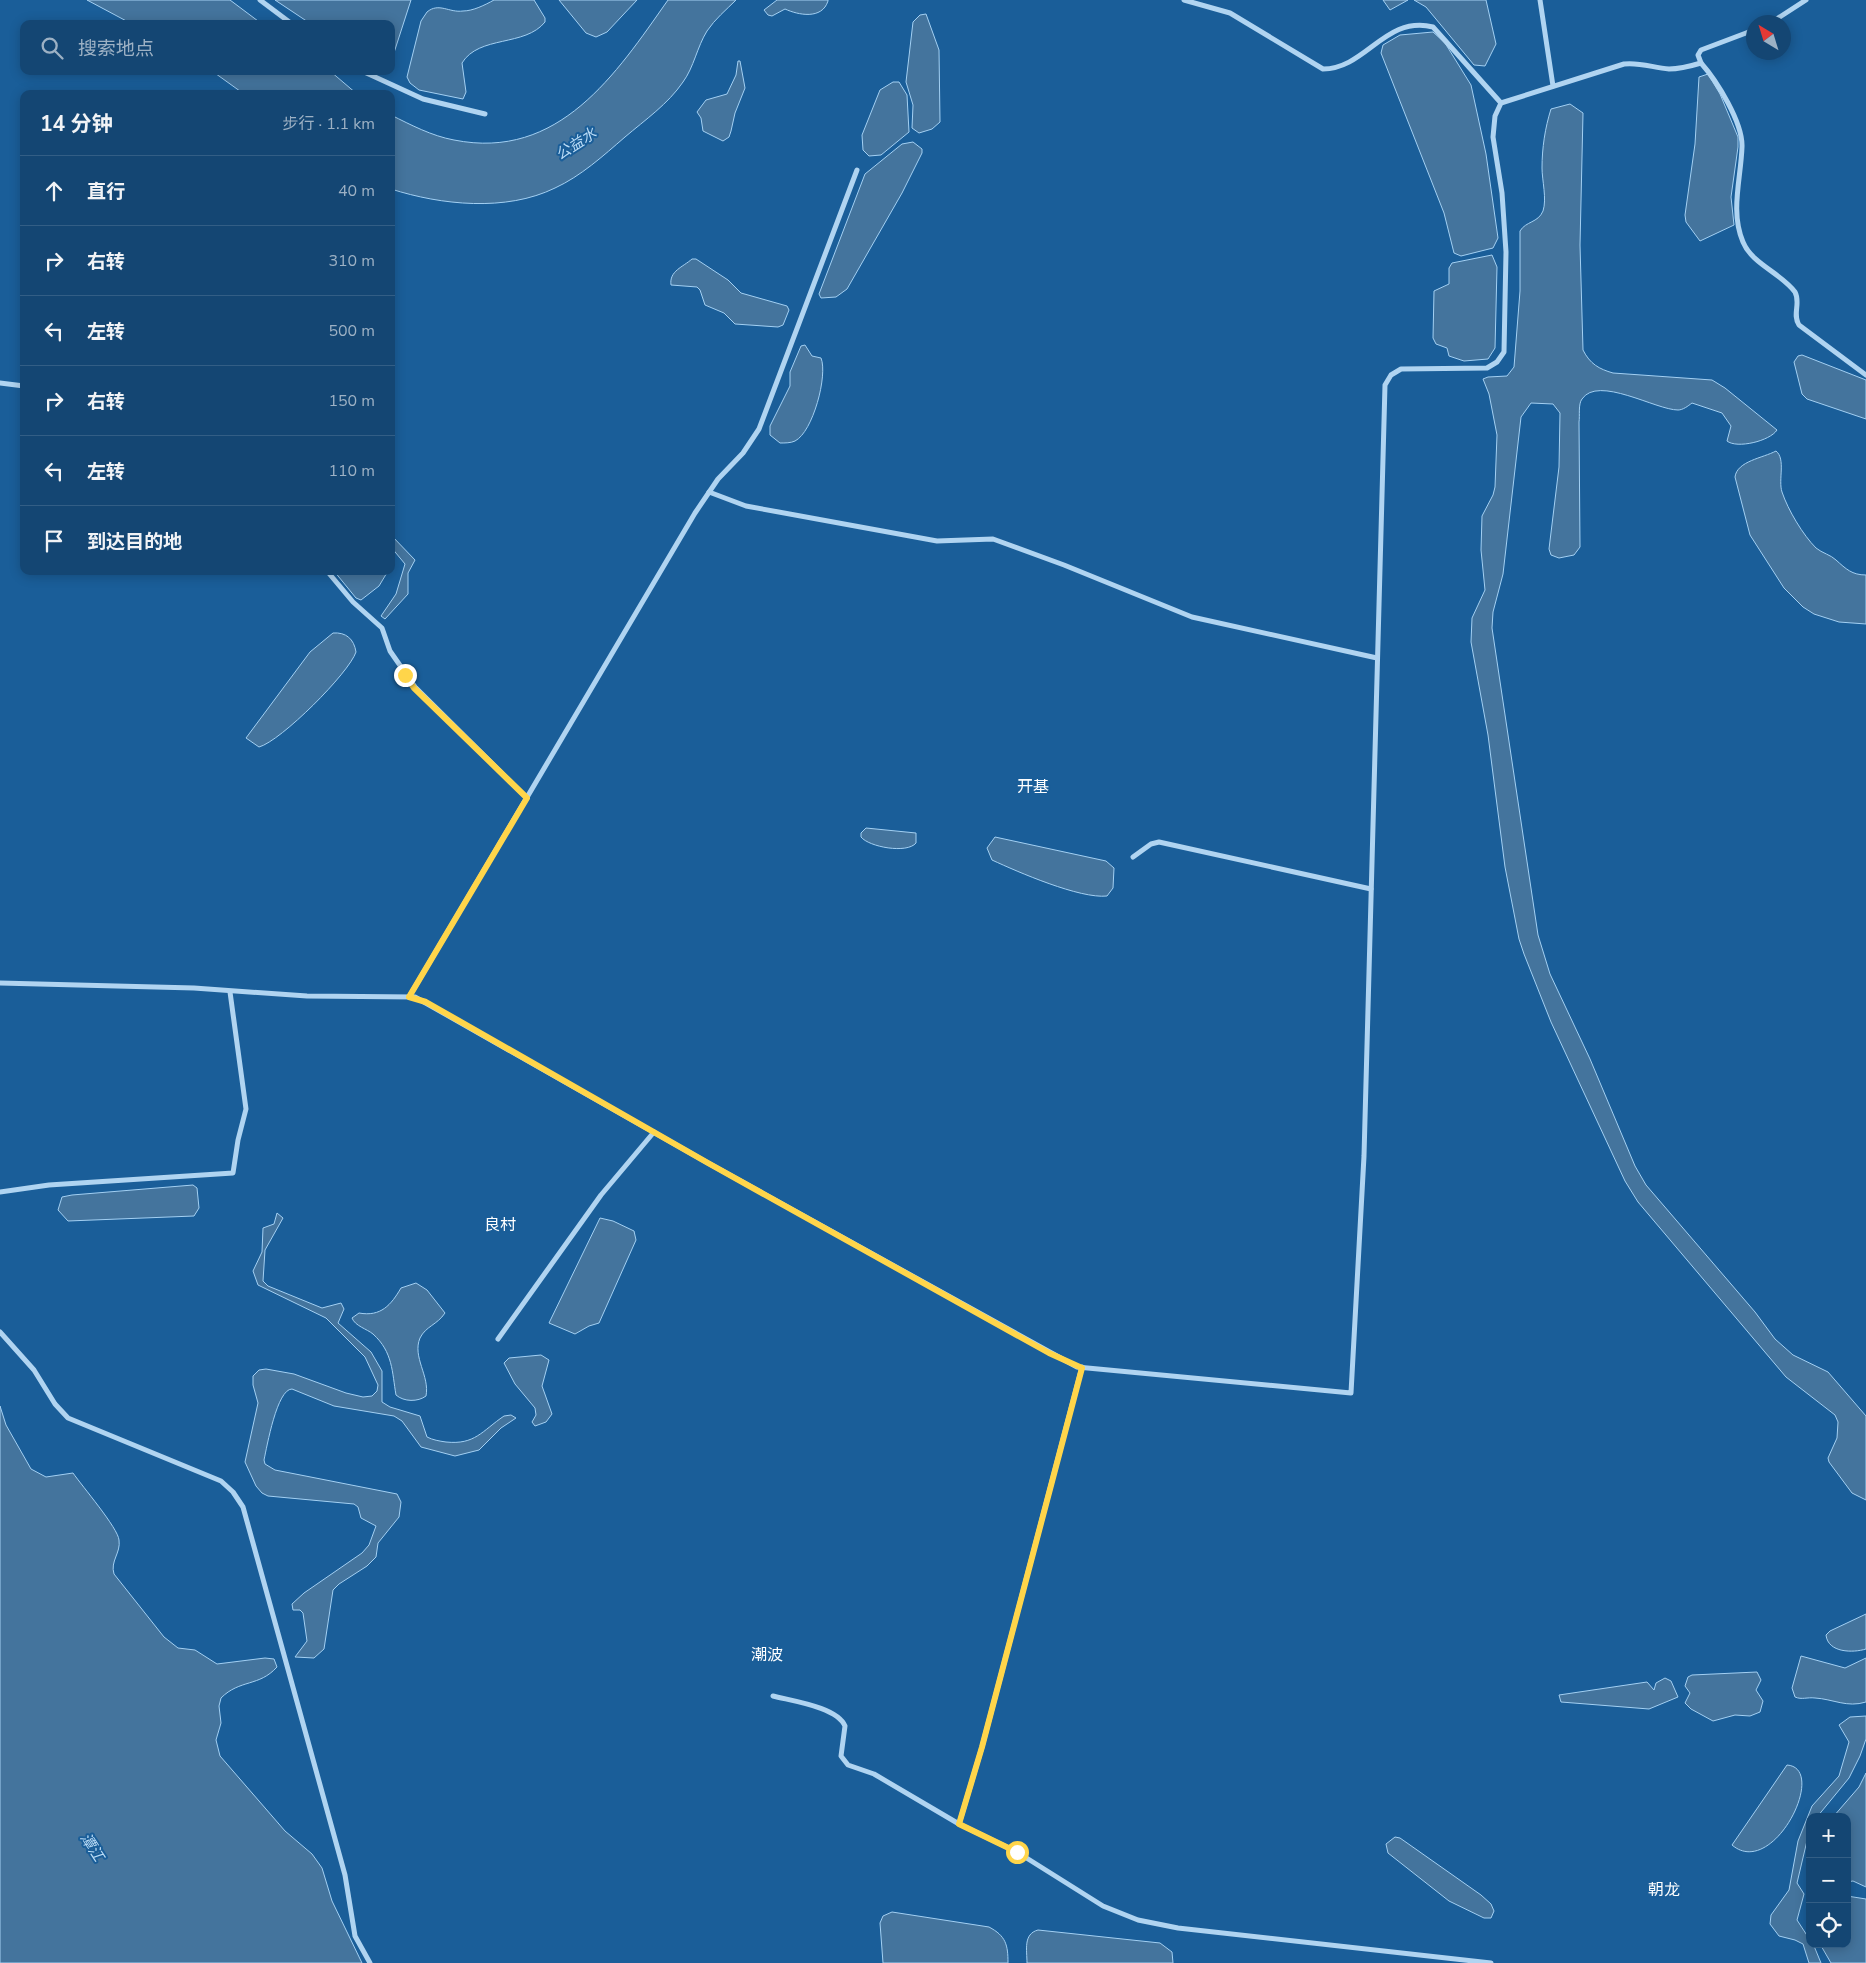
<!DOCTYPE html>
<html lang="zh">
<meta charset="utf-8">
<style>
:root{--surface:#144673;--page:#21507b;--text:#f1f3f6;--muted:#9db1c4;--line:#335e85}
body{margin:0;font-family:"Nunito Sans","Noto Sans SC",sans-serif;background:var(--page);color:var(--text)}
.controls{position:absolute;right:15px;bottom:15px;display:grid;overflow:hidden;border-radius:10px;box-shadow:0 2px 12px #0003}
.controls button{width:45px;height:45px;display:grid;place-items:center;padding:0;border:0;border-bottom:1px solid var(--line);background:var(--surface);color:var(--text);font:25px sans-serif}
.compass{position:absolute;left:1746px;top:15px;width:45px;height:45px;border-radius:50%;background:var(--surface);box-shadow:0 2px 12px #0003;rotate:322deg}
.stop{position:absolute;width:15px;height:15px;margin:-11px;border:4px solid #ffd54a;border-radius:50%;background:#fff}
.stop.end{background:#ffd54a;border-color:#fff;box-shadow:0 1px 5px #0008}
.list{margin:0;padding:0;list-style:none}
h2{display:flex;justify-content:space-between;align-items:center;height:65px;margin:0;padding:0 20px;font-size:21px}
h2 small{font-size:16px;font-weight:400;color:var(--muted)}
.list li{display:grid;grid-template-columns:32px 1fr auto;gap:15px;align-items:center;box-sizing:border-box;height:70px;padding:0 20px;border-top:1px solid var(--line)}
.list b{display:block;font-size:19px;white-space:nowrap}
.list em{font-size:16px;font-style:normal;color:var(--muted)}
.icon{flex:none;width:28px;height:28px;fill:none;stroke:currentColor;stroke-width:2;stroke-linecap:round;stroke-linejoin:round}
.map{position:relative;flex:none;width:1866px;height:1963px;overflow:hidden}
.search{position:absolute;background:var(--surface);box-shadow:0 2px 12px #0003;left:20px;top:20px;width:375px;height:55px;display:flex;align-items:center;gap:12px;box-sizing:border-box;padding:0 18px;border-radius:10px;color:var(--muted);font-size:19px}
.panel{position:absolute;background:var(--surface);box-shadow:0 2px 12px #0003;left:20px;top:90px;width:375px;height:485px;border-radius:10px}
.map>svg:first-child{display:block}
</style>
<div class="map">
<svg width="1866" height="1963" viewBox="0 0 1866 1963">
<rect width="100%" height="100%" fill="#1a5e99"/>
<g fill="#44749d" stroke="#a3d0f3">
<path d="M87,0H230L262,24H132Z"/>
<path d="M275,0H411L391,62V24H311Z"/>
<path d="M494,0H534L545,18V22C525,47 479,35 462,63L466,92L463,99L419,90L410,83L407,77L421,21L427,12C439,2 449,13 463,11C473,11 485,5 494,0Z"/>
<path d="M559,0H637L607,32L596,37L586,33Z"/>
<path d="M668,0H736C726,10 715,19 707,31C697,47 694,67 683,82C668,104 645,120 625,137C603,156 581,176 555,188C506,212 441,205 391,189V115C411,125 432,136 454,140C559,161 616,74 668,0Z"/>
<path d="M777,0H828V1C822,20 798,15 785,9L772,16L768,15L764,10Z"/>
<path d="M1383,0H1408L1390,10Z"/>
<path d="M1414,0H1486L1496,44L1485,66L1474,65L1426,7Z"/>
<path d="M926,14L939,50L940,122L932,129L919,133L912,128L913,105L906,82L913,22L920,15Z"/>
<path d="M1433,32L1445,43L1471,85L1486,154L1498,238L1493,248L1461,256L1454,253L1444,213L1381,53L1383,45L1400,35Z"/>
<path d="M738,61H740L745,88L735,113L731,131L729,137L723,141L703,131L701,118L697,112L706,100L727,94L736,75Z"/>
<path d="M212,71H330L357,94H244Z"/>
<path d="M1708,74L1720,94L1738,137V147L1731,197L1734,225L1700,241L1686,222L1685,215L1695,144L1699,77Z"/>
<path d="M893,82H899L907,95L909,132L881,155L869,156L863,150L862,135L880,90Z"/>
<path d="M1570,104L1583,113L1580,245L1583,350C1590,364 1599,369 1613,373L1712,380L1725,388L1777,430C1770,441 1737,449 1727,441L1731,426L1722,413L1692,403C1688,406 1683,410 1678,410C1656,410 1598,375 1582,399C1578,404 1580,416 1579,422L1580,547L1574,555L1559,558L1551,555L1549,549L1559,467L1560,413L1553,404L1531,403L1521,417L1503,574L1493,612L1492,628L1538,935L1550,974L1590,1059L1635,1166L1646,1185L1755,1312L1775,1339L1793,1355L1828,1372L1866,1416V1500L1852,1493L1829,1462L1828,1458L1837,1438L1838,1422L1835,1415L1786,1377L1638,1202L1625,1181L1551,1022L1524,954L1519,939L1505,867L1488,735L1471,642L1472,618L1485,590L1481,550L1482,516L1493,495L1495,487L1497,435L1489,394L1483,379L1488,377L1507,376L1514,367L1520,291V231C1526,221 1538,223 1543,211C1547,199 1542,180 1542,168C1542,148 1545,128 1551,109Z"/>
<path d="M913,142L922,149V153L902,193L847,289L836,297L821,298L819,294L865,174L902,144Z"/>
<path d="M1492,255L1497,267L1495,348L1488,359L1464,361L1449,356L1447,348L1436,344L1433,338L1434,291L1449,284V268L1452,263Z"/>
<path d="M692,259H696L728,280L741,293L787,306L789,310L783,325L778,327L735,324L724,313L705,305L700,290L697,287L671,285C669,271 683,267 692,259Z"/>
<path d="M805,345L812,356L821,358C828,375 813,432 795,441C791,443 785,443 780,443L770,435V426L790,386V372L801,346Z"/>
<path d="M1802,355L1866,380V419L1807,399L1802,394L1794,362L1798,356Z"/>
<path d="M1776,451C1786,459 1778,480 1782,492C1788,510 1803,535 1816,548C1822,553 1831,555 1836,560C1846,569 1852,575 1866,575V624L1839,622L1814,614L1803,607L1784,588L1750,535L1735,477C1737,461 1763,458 1776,451Z"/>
<path d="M391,535L415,560L408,573V594L385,619L381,616L396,594L405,564L391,547Z"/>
<path d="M334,571H388L379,586L361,600L356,598Z"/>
<path d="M333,633C346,632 354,639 356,652C349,673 281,741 259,747L246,738L310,652Z"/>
<path d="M866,828L916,833V843C907,854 869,847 861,837V833Z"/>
<path d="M995,837L1106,861L1114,868L1113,888L1107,896C1080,899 1018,872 992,860L987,848Z"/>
<path d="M193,1185L197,1188L199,1208L194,1216L68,1221L58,1210L62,1197L72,1195Z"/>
<path d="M277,1213L283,1218L265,1250L263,1281L268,1286L322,1308L341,1303L344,1309L338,1323L371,1352L382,1371V1402L390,1407L420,1416L427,1437C433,1440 439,1441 446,1442C475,1445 482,1431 504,1416L511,1415L516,1418L501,1428L479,1450L455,1456L421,1447L402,1421L394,1416L334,1406L292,1389C277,1389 267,1446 264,1460L265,1464L275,1470L397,1494L401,1502L399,1517L378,1543L376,1557L367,1566L339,1584L333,1590L324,1649L314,1658L295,1657L307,1641L303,1613L300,1610H293L292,1604L304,1593L362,1553L369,1545L376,1526L361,1518L358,1507L354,1504L268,1496L262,1493L256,1486L245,1462L258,1403L253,1385V1376L259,1370L266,1369L294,1374L346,1393L363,1397L372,1396L377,1391L378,1385L365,1357L326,1318L258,1285L253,1271L262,1252L263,1228L274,1224Z"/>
<path d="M600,1218L613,1221L634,1231L636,1240L599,1323L589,1326L575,1334L549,1323Z"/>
<path d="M416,1283L427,1290L445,1313C437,1325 426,1326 420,1338C412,1357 430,1376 426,1396C418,1402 404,1402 396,1395C392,1372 393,1352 373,1334C367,1329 355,1326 352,1318L359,1313C381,1317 391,1305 401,1288Z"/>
<path d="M541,1355L549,1360L542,1386L552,1414L546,1422L535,1426L532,1422L536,1415L535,1408L515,1384L504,1363L509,1358Z"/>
<path d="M0,1406L6,1425L31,1469L46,1477L73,1473C82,1486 118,1528 119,1540C121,1553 110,1561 114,1574L164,1637L178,1648L195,1650L217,1664L265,1658L274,1659L277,1667C259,1687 240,1679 221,1698L219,1706L221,1723L216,1740L220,1756L285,1831L312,1854L322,1868L332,1901L362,1963H0Z"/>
<path d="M1866,1614V1649C1853,1653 1828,1653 1826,1635L1830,1631Z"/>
<path d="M1801,1656L1845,1668L1866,1658V1702C1847,1708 1833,1699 1815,1698C1807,1697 1802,1700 1795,1697L1792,1688Z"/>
<path d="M1757,1672L1761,1680L1756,1690L1763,1701L1760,1712L1750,1716L1735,1715L1713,1721L1691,1709L1685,1703L1690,1693L1685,1686L1688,1677L1692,1675Z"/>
<path d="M1665,1678L1671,1681L1678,1697L1649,1709L1561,1702L1559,1695L1647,1682L1654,1690L1656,1683Z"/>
<path d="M1866,1716V1739L1860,1756L1849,1778L1817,1817H1810V1828L1797,1883L1804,1894L1797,1920L1810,1940V1944L1814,1946L1821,1963H1809L1803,1944L1795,1940L1779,1936L1770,1924L1771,1915L1789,1890L1798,1841L1812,1806L1839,1776L1849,1742L1839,1725L1850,1717Z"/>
<path d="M1787,1765C1829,1768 1773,1880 1732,1845Z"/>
<path d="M1866,1773V1887L1853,1881L1847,1882V1817H1833L1859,1787Z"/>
<path d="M1395,1837L1400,1838L1481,1895L1491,1904L1494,1911L1491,1918H1484L1449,1901L1388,1853L1386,1844Z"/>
<path d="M1847,1896L1866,1899V1963H1831L1820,1944H1847Z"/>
<path d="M892,1912L989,1927C1006,1936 1008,1945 1008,1963H883L880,1923L883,1916Z"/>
<path d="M1038,1930L1160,1943L1172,1952L1173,1963H1027C1027,1950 1023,1934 1038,1930Z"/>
</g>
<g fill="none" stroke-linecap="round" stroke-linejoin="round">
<g stroke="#b0d4f1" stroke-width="5">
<path d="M260,0L292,24"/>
<path d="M1184,0L1230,13L1323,69C1366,69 1385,15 1433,27L1501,103"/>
<path d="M1540,0L1553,86"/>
<path d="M1772,22L1806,0"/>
<path d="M1701,63C1717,81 1743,123 1742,147C1741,178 1730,212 1743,242C1752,264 1781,273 1795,292C1801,303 1792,314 1799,325L1866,375"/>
<path d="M362,71L423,99L485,114"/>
<path d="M0,383L24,386"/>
<path d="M709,492L746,506L937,541L993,539L1064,565L1192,617L1377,658"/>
<path d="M327,571L353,602L382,628L390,651L415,687L527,798"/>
<path d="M1133,857L1151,844L1159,842L1371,889"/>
<path d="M0,983L194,988L307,996L415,997L708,1163L1077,1367L1351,1393L1364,1156L1385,385L1391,375L1401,369L1487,368L1497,362L1504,352L1506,252L1502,193L1493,137L1495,116L1501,103L1624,64C1640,62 1654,68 1669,69C1680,69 1691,66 1701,63L1698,55L1701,50L1754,30"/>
<path d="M409,997L695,513L718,479L743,453L759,429L857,170"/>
<path d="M0,1192L49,1185L233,1173L238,1140L246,1109L230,992"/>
<path d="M0,1332L34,1370L55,1404L68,1418L221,1481L233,1492L243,1507L345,1875L355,1936L370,1963"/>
<path d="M498,1339L601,1195L654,1132"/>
<path d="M773,1696C792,1701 837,1707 845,1726L841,1756L848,1765L874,1774L959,1824L1017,1852L1103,1906L1138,1920L1178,1928L1491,1963"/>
<path d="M959,1824L982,1747L1082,1367"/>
</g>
</g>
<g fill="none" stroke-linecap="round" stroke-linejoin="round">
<path stroke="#ffd54a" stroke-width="6" d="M405,675L414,688L527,798L409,997L426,1002L708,1163L1049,1353L1082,1368L982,1747L959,1824L1017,1852"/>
</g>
<g text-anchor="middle" stroke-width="4" stroke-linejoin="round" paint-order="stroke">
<g font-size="15" font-style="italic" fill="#bcddf7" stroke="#1a5e99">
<text transform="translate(576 144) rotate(-33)" y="5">公益水</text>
<text transform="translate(92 1847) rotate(57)" y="5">潭江</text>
</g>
<g font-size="16" fill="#fff" stroke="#1a5e99">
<text x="1033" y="792">开基</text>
<text x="500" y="1230">良村</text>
<text x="767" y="1660">潮波</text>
<text x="1664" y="1895">朝龙</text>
</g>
</g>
</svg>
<div class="controls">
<button>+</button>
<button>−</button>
<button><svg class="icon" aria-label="locate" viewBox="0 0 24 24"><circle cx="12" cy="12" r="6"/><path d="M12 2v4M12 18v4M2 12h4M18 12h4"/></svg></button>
</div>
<svg class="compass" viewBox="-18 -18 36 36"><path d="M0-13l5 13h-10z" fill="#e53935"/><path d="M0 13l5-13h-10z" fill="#9db1c4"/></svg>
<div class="stop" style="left:1017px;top:1852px"></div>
<div class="stop end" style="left:405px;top:675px"></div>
<div class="search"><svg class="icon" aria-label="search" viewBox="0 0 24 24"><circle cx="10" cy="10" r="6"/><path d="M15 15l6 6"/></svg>搜索地点</div>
<section class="panel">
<h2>14 分钟<small>步行 · 1.1 km</small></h2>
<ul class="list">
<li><svg class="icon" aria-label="ahead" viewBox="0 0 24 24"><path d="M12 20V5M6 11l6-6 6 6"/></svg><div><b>直行</b></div><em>40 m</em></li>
<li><svg class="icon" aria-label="right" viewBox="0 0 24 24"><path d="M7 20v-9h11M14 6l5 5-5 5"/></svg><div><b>右转</b></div><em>310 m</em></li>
<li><svg class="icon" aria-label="left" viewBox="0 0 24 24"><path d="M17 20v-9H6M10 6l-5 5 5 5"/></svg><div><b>左转</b></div><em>500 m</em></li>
<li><svg class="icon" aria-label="right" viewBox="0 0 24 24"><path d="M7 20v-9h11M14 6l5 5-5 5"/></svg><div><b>右转</b></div><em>150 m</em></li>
<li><svg class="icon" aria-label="left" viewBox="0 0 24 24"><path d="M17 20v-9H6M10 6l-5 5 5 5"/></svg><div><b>左转</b></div><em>110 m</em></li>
<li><svg class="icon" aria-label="arrive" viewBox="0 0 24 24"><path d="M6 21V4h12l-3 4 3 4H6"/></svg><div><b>到达目的地</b></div></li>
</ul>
</section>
</div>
